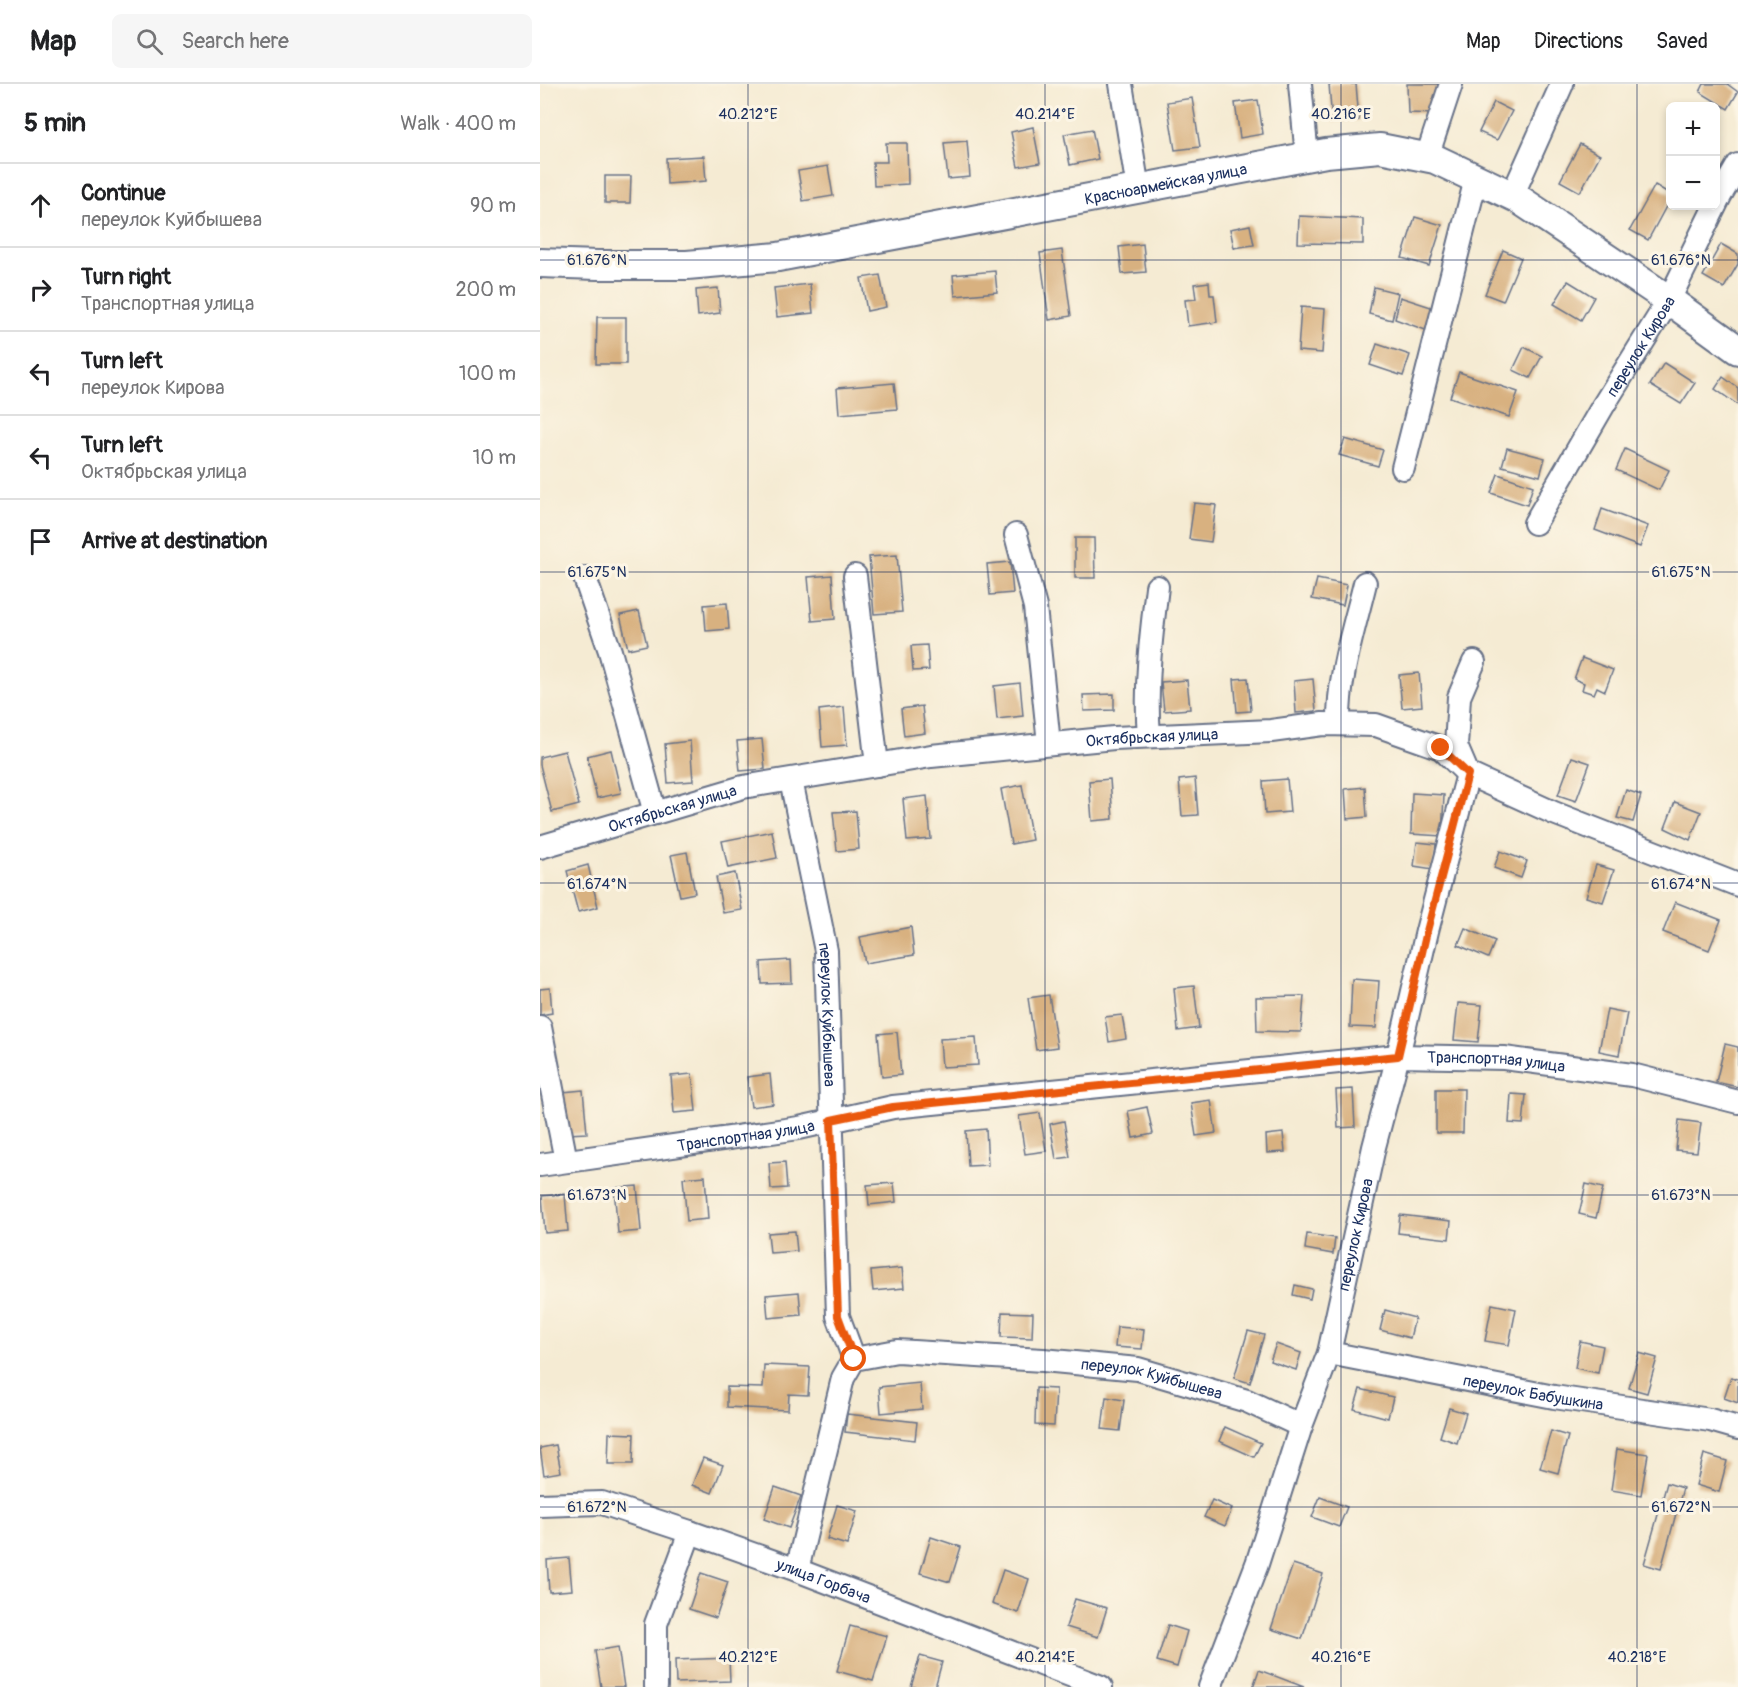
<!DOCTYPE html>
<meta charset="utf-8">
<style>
:root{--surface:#fff;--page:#f6f6f6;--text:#202124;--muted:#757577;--line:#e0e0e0}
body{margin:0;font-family:Pangolin,sans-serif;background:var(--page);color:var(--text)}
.controls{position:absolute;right:18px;top:18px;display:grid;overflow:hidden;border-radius:9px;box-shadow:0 3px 9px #0003}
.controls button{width:54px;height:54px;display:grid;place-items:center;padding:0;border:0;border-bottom:2px solid var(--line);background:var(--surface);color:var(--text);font:30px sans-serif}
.stop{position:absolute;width:18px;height:18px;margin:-14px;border:4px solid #ea580c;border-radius:50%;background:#fff}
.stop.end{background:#ea580c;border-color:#fff;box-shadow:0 2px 6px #0008}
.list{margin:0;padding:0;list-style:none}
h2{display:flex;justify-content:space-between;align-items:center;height:78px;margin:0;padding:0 24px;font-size:26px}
h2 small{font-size:20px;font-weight:400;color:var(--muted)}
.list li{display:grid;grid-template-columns:39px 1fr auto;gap:18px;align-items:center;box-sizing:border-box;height:84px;padding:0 24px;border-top:2px solid var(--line)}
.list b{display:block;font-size:22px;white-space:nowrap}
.list p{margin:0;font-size:20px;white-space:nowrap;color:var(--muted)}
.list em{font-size:20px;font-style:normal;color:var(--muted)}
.icon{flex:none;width:33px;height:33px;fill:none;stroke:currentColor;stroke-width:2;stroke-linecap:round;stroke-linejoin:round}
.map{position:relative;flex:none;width:1198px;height:1603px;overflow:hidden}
header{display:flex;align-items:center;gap:36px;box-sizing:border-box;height:84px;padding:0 30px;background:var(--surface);border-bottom:2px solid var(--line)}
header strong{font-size:28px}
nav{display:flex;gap:33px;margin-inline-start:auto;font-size:21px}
.search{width:420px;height:54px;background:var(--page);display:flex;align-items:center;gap:15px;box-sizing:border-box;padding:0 21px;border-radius:9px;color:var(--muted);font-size:22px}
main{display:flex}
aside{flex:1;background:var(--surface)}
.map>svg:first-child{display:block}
</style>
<header>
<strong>Map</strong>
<div class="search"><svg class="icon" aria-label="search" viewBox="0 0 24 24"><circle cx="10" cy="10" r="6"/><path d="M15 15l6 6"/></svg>Search here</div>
<nav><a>Map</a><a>Directions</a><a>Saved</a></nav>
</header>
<main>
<aside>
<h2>5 min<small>Walk · 400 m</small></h2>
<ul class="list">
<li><svg class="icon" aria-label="ahead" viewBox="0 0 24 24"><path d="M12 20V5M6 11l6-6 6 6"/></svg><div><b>Continue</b><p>переулок Куйбышева</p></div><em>90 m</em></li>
<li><svg class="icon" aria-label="right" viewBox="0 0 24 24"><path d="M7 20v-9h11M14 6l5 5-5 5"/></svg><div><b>Turn right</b><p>Транспортная улица</p></div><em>200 m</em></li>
<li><svg class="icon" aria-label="left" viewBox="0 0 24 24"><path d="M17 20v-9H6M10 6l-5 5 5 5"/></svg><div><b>Turn left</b><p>переулок Кирова</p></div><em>100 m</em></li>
<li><svg class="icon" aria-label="left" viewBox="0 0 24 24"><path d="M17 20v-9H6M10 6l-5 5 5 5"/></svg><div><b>Turn left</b><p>Октябрьская улица</p></div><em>10 m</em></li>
<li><svg class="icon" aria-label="arrive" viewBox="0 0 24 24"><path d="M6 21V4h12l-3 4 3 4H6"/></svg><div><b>Arrive at destination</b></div></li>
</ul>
</aside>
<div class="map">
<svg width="1198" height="1603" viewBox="0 0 1198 1603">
<rect width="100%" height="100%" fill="#fcf5e5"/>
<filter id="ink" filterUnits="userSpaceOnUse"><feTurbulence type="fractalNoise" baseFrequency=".0167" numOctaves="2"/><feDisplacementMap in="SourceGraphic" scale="12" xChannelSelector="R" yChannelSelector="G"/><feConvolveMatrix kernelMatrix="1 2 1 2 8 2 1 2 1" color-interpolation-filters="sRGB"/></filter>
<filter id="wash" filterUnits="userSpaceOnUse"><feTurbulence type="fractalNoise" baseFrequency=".008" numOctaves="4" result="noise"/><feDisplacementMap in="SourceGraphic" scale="24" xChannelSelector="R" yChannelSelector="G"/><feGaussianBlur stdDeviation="1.35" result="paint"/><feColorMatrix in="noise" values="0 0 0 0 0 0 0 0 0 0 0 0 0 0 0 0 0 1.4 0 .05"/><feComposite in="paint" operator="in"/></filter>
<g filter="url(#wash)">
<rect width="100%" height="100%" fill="#f5ebd3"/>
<g id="blocks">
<g fill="#d8b180">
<path d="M789,0H816L819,36L792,38Z"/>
<path d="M867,0H898V30L868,29Z"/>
<path d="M1164,0H1187L1198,8L1188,25L1160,8Z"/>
<path d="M652,14L660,63L635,66L627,18Z"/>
<path d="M718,16L723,50L700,54L695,19Z"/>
<path d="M954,18L972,27L957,56L939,48Z"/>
<path d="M493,43L500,79L478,83L471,48Z"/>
<path d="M552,45L558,75L530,81L524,50Z"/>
<path d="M427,57L430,93L408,95L404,59Z"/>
<path d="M346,59H367L368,100L334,102L333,78H347Z"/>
<path d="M1040,60L1060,71L1040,108L1020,97Z"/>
<path d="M164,72L166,97L127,100L126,74Z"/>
<path d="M288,82L293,112L263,117L258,87Z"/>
<path d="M65,92H91L90,119H65Z"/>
<path d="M1115,101L1130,110V115L1108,156L1090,146Z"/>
<path d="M759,132L823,135V160L758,159Z"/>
<path d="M875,133L902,141L889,182L862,174Z"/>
<path d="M710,141L714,161L694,164L690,145Z"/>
<path d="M603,160L606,188L582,190L579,163Z"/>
<path d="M1181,160L1198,170V180L1184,204L1163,192Z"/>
<path d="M522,166L531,232L509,236L500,169Z"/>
<path d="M963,166L981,174L963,217L945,210Z"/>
<path d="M455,187L457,208L415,212L413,191Z"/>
<path d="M340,191L346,223L327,227L321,194Z"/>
<path d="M1028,197L1054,213L1041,236L1014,220Z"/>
<path d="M669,198L670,211H674L677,238L648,242L645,216L656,215L654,200Z"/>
<path d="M270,200L273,229L237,233L234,204Z"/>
<path d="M834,203L858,209L852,236L829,230Z"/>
<path d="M178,204L180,229L158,232L156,206Z"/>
<path d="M860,213L897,225L891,248L855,235Z"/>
<path d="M761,223L785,225L782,269L758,267Z"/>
<path d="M57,233H86V280H56Z"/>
<path d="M837,260L870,271L863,292L830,281Z"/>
<path d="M984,263L1002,272L990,294L973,286Z"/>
<path d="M1124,279L1155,299L1141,320L1110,301Z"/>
<path d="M919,288L978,308L969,333L910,313Z"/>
<path d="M1183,293L1198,304V321L1175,305Z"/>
<path d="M354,299L357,325L299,330L297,304Z"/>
<path d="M805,355L843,366L838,382L799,371Z"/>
<path d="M967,364L1005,374L1000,392L962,382Z"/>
<path d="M1085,365L1129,386L1119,406L1076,386Z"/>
<path d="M958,390L993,402L987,421L951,409Z"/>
<path d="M654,419L676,421L671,458L649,455Z"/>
<path d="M1062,425L1108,442L1100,463L1055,446Z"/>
<path d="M535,454H554L555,494H535Z"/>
<path d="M357,471L362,528L334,530L329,473Z"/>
<path d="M470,478L473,509L450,511L447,480Z"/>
<path d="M292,491L295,535L272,537L268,493Z"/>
<path d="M777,495L807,501L803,521L772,515Z"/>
<path d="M187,519L189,545L166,547L164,521Z"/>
<path d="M99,527L107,561L88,565L80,531Z"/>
<path d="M387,561L389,586L373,587L371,562Z"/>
<path d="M1042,574L1073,586L1065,607L1057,603L1054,610L1042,606L1044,599L1034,595Z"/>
<path d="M879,589L882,622L862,624L859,591Z"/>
<path d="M708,594L711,627L697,628L694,595Z"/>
<path d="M773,595L776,627L756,629L754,597Z"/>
<path d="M647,596L650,625L624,627L621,598Z"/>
<path d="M480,599L483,632L457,635L454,602Z"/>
<path d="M574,610V626L544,627L543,611Z"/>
<path d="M382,622L385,649L364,652L361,625Z"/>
<path d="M304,623L307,661L282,663L279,626Z"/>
<path d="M222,655L225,685L200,687L197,657Z"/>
<path d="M150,657L153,697L128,699L125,660Z"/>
<path d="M71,666L81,709L57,714L47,672Z"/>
<path d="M25,667L39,721L12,728L0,681V673Z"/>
<path d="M1032,673L1050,679L1036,717L1018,711Z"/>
<path d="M655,694L658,731L642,732L639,696Z"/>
<path d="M570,695L573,735L552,737L549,697Z"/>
<path d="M747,695L750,728L725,730L723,697Z"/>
<path d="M482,701L492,756L471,760L461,705Z"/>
<path d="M825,703L827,733L807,735L805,705Z"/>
<path d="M1086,706L1101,711L1093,738L1077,734Z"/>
<path d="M872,709L904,711L902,752L871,750Z"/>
<path d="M387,712L391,755L367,757L363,715Z"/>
<path d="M1135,718L1161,728L1150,756L1125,744Z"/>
<path d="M316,727L319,765L297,767L293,728Z"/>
<path d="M232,747L237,774L188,784L182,757Z"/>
<path d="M877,758L896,760L893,785L874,782Z"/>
<path d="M960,767L987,777L981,794L954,784Z"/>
<path d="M147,768L155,809L140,812L131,771Z"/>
<path d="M48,781L58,823L38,828L27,787Z"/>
<path d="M1056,781L1074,786L1063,818L1046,813Z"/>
<path d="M195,789L202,826L183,829L176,793Z"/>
<path d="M1135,818L1181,836L1169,866L1123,848Z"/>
<path d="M371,843L374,871L325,879L320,853Z"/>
<path d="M925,844L955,857L948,874L918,861Z"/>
<path d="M251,876L252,899L222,900L221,878Z"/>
<path d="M812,895L839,897L836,944L810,943Z"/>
<path d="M654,902L659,944L638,947L634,904Z"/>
<path d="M10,904L12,929L0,931V905Z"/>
<path d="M509,911L517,963L496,966L488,914Z"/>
<path d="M764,912L761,948L717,947L716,913Z"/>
<path d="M918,919L942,921L938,958L914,956Z"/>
<path d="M1067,925L1087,929L1079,971L1059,967Z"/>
<path d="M582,931L586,955L569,958L565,933Z"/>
<path d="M357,948L361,991L342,993L338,950Z"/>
<path d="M436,953L438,981L402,983L400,955Z"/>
<path d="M1185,960L1198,963V1003L1176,998Z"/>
<path d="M152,990L156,1027L134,1029L131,992Z"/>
<path d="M230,990L233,1020L211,1023L207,993Z"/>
<path d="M813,1005L815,1043L798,1044L796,1006Z"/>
<path d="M896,1005H924L923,1049H896Z"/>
<path d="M43,1006L47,1049L27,1050L23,1008Z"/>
<path d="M971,1010L986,1011L983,1040L969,1039Z"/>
<path d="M671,1016L676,1049L656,1052L651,1019Z"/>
<path d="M607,1023L613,1050L593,1054L588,1027Z"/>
<path d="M500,1029L506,1067L485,1070L479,1032Z"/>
<path d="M1139,1036L1161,1039L1157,1068L1136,1066Z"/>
<path d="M524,1037L530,1073L516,1075L510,1040Z"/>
<path d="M446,1045L448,1081L428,1082L426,1047Z"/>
<path d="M743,1049L745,1068L727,1069L726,1051Z"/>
<path d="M245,1078L247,1104L231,1105L229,1079Z"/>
<path d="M165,1092L168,1135L147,1137L143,1094Z"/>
<path d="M354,1099L356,1118L329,1121L327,1101Z"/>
<path d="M1046,1100L1063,1104L1056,1134L1039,1130Z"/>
<path d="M97,1102L101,1147L78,1149L74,1104Z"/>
<path d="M25,1110L28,1147L5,1149L2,1112Z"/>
<path d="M860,1131L911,1137L909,1155L858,1149Z"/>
<path d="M255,1147L257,1167L230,1169L228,1149Z"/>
<path d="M767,1150L795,1154L793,1170L765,1165Z"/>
<path d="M362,1184L364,1204L333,1207L331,1187Z"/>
<path d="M755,1201L772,1205L770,1215L753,1211Z"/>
<path d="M259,1208L261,1231L228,1234L226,1211Z"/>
<path d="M952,1220L976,1225L969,1261L945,1257Z"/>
<path d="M845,1226L875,1234L870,1254L840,1246Z"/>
<path d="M462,1228L493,1229L492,1254L461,1253Z"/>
<path d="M577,1243L604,1245L602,1265L575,1263Z"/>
<path d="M708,1247L724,1251L710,1299L694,1294Z"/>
<path d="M1040,1257L1063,1262L1058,1289L1035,1284Z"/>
<path d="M736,1260L761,1269L756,1286L730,1277Z"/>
<path d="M1099,1269L1117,1274L1107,1309L1089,1304Z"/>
<path d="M224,1281L270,1283L268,1311L249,1310L248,1326L187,1323V1303L223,1304Z"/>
<path d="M1191,1293L1198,1295V1319L1184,1314Z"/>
<path d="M380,1299L382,1325L341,1329L339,1303Z"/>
<path d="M496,1304L516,1305L514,1342L495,1341Z"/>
<path d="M820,1305L853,1313L848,1334L814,1325Z"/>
<path d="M566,1313L584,1316L580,1347L562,1345Z"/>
<path d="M909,1324L926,1329L917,1359L900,1353Z"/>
<path d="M307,1330L377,1338L375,1356L305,1348Z"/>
<path d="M685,1343L721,1359L714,1373L679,1357Z"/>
<path d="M1011,1347L1028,1352L1018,1389L1000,1384Z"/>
<path d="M69,1349L94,1350L93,1380H68Z"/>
<path d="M16,1361L21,1388L4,1391L0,1364Z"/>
<path d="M1077,1365L1108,1370L1101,1411L1071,1406Z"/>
<path d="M1164,1370L1187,1377L1179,1408L1156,1401Z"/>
<path d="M163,1374L183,1381L172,1409L152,1401Z"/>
<path d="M1127,1399L1143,1404L1121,1485L1104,1480Z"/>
<path d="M235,1403L261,1412L249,1444L224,1435Z"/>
<path d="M780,1413L807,1423L799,1443L772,1433Z"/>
<path d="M672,1416L692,1425L685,1442L664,1433Z"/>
<path d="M297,1421L317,1427L307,1461L287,1455Z"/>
<path d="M391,1453L421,1463L410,1498L380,1489Z"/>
<path d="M29,1474L32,1506L9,1508L7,1476Z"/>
<path d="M753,1480L783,1490L762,1555L731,1545Z"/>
<path d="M463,1486L489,1495L478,1529L452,1520Z"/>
<path d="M161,1489L188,1498L176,1534L149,1525Z"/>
<path d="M535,1515L567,1524L558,1553L526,1543Z"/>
<path d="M628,1541L647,1547L637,1583L617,1577Z"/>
<path d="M310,1542L347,1552L333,1597L297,1587Z"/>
<path d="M78,1563L84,1603H61L55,1567Z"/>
<path d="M380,1572L402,1578L395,1603H371Z"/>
<path d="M189,1574L190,1597L136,1599L135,1576Z"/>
<path d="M719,1586L764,1603H713Z"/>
</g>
</g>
</g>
<g filter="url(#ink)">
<use href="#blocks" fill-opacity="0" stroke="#677187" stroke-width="1.5"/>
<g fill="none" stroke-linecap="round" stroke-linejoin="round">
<defs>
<g id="minor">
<path d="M581,0L598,105"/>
<path d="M760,0L767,73"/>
<path d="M887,73L911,0"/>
<path d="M972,112L1022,0"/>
<path d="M863,384L936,95"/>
<path id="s1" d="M995,439L1063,322L1129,216L1180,112L1198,81"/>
<path d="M476,451L495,523L509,660"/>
<path d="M315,492L337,681"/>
<path d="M45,494L70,567L115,729"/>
<path d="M799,640C798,592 814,545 825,499"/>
<path d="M609,652C605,603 611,552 617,503"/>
<path id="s2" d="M251,696L286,867L298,1232L314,1275"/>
<path id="s3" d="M0,763L203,703L391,672L574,654L731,647L783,640L836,641L901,664L928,690L1014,729L1198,801"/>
<path d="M0,943L26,1077"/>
<path id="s4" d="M0,1081L259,1044L353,1023L858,972L964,974L1092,991L1198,1018"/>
<path id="s5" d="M789,1269L1014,1313L1170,1336L1198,1344"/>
<path id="s6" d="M0,1421L62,1419L150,1448L257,1486L561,1603"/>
<path id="s7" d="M257,1486L303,1294L314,1275L357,1267L503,1276L598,1285L707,1317L761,1342"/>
<path d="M116,1603V1540L150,1448"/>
<path id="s8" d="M670,1603L717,1480L761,1342L789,1269L834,1063L858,972L887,847L928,690L916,662L919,613L934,578"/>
</g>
<g id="major">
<path id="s9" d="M0,179L57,181H147L238,173L786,69L840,64L895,75L977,114L1129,216L1198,266"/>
</g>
</defs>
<use href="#minor" stroke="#677187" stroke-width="26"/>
<use href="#major" stroke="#677187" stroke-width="32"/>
<use href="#minor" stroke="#fff" stroke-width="22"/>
<use href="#major" stroke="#fff" stroke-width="28"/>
</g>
</g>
<g fill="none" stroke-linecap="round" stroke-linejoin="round" filter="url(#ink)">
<path stroke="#ea580c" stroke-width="8" d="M314,1275L298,1232L291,1036L353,1023L858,972L887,847L928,690L901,664"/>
</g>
<path fill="none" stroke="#1b2f5e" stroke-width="1.5" stroke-opacity="0.45" d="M208,0V1603M505,0V1603M801,0V1603M1097,0V1603M0,176H1198M0,488H1198M0,799H1198M0,1111H1198M0,1423H1198"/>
<g text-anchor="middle" stroke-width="6" stroke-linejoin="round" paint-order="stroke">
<g font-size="16" fill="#1b2f5e" stroke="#fcf5e5">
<text dy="6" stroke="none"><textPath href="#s9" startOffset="633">Красноармейская улица</textPath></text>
<text dy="6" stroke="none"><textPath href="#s1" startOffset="206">переулок Кирова</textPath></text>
<text dy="6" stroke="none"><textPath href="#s3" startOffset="624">Октябрьская улица</textPath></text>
<text dy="6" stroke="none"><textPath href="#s3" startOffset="138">Октябрьская улица</textPath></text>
<text dy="6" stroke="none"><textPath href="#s2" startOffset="238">переулок Куйбышева</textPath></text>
<text dy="6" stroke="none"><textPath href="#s4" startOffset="964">Транспортная улица</textPath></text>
<text dy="6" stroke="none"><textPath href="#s4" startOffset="208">Транспортная улица</textPath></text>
<text dy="6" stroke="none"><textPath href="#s8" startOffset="476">переулок Кирова</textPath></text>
<text dy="6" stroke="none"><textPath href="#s7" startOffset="520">переулок Куйбышева</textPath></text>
<text dy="6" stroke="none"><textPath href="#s5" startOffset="208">переулок Бабушкина</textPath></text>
<text dy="6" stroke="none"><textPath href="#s6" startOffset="297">улица Горбача</textPath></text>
</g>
</g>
<g font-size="15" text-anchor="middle" fill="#1b2f5e" stroke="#fcf5e5" stroke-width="6" stroke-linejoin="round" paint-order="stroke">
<text x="208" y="35">40.212°E</text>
<text x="505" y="35">40.214°E</text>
<text x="801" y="35">40.216°E</text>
<text x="57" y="181">61.676°N</text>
<text x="1141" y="181">61.676°N</text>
<text x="57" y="493">61.675°N</text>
<text x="1141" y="493">61.675°N</text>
<text x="57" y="805">61.674°N</text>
<text x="1141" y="805">61.674°N</text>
<text x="57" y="1116">61.673°N</text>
<text x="1141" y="1116">61.673°N</text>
<text x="57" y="1428">61.672°N</text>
<text x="1141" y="1428">61.672°N</text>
<text x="208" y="1578">40.212°E</text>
<text x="505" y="1578">40.214°E</text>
<text x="801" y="1578">40.216°E</text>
<text x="1097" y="1578">40.218°E</text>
</g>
</svg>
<div class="controls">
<button>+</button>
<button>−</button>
</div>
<div class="stop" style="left:314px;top:1275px"></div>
<div class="stop end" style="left:901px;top:664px"></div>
</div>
</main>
